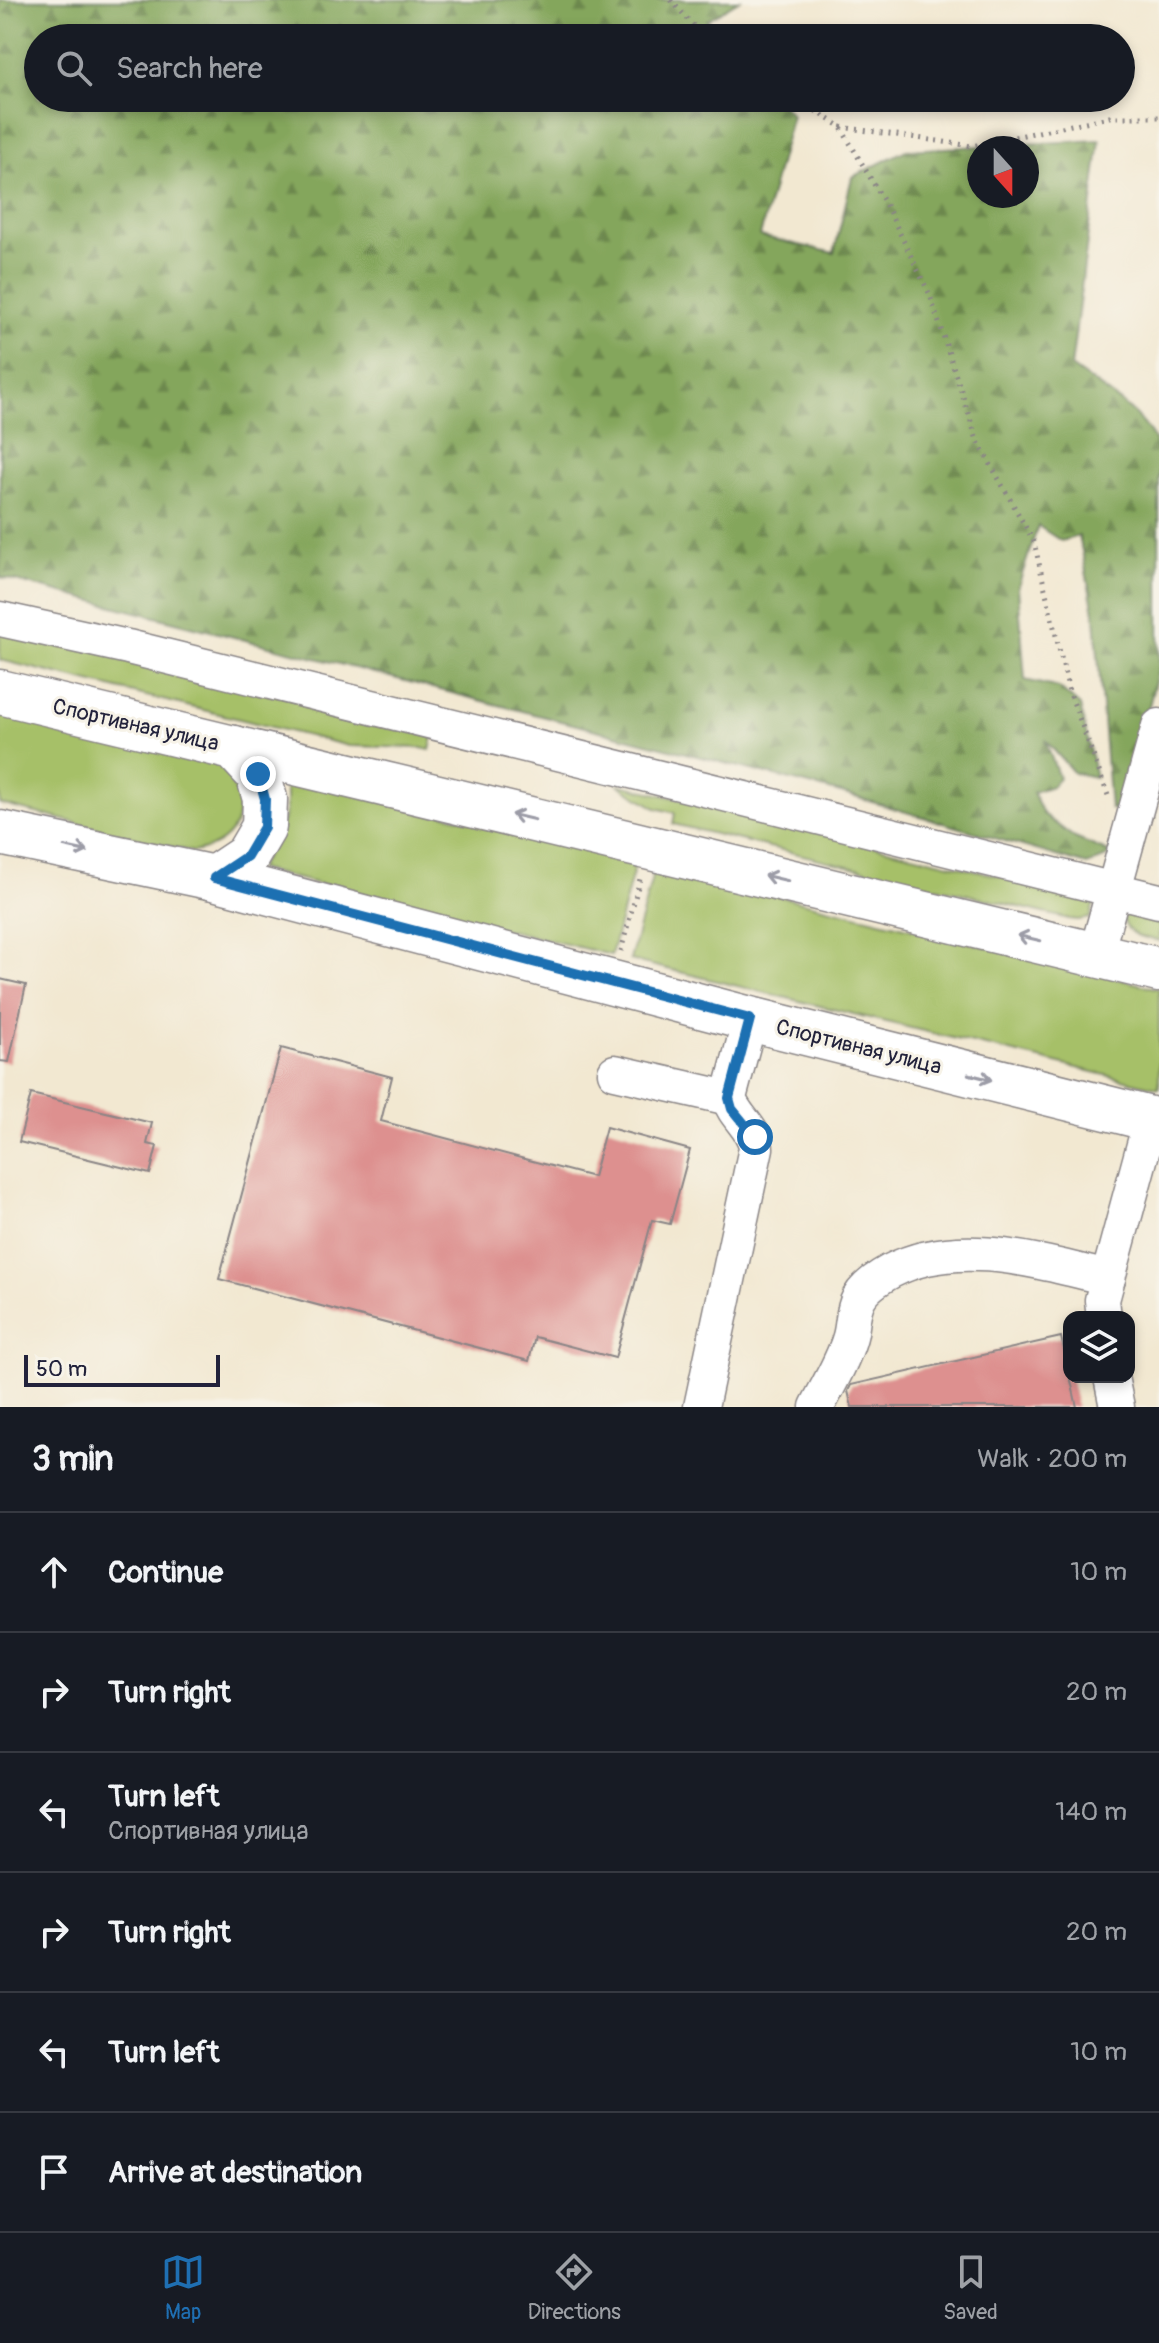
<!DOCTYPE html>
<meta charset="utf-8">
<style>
:root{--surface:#171b24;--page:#242831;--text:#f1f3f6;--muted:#9ea1a6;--line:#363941;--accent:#1f6fb2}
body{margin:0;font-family:Pangolin,sans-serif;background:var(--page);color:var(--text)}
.controls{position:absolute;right:24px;bottom:24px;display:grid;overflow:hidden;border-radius:16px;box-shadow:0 4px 12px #0003}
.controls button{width:72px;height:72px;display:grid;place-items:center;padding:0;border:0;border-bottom:2px solid var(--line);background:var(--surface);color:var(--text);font:40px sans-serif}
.compass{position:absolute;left:967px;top:136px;width:72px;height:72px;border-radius:50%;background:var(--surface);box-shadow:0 4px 12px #0003;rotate:159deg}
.scale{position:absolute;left:24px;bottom:20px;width:196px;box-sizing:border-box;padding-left:8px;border:4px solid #22223b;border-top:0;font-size:22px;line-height:28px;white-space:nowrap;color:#22223b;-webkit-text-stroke:6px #f7f3e8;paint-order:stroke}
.stop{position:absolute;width:24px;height:24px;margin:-18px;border:6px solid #1f6fb2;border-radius:50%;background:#fff}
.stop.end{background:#1f6fb2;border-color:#fff;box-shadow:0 2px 8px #0008}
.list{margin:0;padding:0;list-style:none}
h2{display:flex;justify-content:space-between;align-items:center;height:104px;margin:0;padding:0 32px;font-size:34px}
h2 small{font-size:26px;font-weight:400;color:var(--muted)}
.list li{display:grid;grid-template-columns:52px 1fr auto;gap:24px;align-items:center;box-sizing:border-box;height:120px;padding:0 32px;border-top:2px solid var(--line)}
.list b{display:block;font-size:30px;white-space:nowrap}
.list p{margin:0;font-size:26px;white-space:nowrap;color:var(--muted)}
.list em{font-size:26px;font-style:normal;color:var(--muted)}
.icon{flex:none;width:44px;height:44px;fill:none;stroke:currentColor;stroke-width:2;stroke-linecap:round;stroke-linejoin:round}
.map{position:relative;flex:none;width:1159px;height:1407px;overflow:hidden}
.search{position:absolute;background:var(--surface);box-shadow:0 4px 12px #0003;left:24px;right:24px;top:24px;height:88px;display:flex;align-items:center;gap:20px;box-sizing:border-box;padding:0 28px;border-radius:44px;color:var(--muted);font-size:30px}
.sheet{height:824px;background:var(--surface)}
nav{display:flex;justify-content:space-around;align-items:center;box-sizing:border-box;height:112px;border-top:2px solid var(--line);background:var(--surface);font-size:22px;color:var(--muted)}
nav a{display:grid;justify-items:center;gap:4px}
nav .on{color:var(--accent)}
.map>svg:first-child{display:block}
</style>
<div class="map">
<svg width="1159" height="1407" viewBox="0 0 1159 1407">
<defs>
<pattern id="forest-firs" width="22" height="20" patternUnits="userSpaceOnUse" patternTransform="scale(2)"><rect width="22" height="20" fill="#84a65c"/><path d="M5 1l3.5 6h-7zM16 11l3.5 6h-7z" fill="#6c874d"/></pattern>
</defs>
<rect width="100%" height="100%" fill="#f7f3e8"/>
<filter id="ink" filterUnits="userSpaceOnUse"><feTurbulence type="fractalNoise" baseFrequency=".0125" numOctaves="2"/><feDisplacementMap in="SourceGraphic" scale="16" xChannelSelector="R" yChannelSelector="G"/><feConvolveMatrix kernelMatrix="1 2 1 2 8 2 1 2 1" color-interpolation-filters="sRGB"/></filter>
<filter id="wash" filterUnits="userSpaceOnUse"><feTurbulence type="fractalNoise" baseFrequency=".006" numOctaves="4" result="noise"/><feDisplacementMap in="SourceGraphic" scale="32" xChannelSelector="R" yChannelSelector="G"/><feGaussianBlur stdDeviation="1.8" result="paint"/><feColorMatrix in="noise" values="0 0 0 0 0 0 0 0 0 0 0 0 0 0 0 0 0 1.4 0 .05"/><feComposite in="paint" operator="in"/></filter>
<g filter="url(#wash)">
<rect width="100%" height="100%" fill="#f2e8d1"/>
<g fill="#a6c067" stroke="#647151" stroke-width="2">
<path d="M0,626L434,732L430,750L421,748L349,746L0,660Z"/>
<path d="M0,705L221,764C252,800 243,844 193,852L0,804Z"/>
<path d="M283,775L636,861L611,955L258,869C278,833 293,818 283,775Z"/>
<path d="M617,784L1095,899L1090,918L1078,920L1069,919L673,824L675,813L656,808Z"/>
<path d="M655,866L1159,989V1088L630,960Z"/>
<path d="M1159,906V941C1143,937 1128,937 1123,919C1127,903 1145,907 1159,906Z"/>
</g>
<path fill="url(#forest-firs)" stroke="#53644c" stroke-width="2" fill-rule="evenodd" d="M0,0H740L707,20L723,38H38V98H777L792,115L760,236L834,253L852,177L906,150L1100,140L1071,367C1102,390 1148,413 1159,452V666L1123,811L1110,809L1095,617L1079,536L1061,541L1038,526L1018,587L1025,680L1059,688L1080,706L1096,777L1074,773L1045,740L1059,778L1052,786L1033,792L1043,814L1075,838L1114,854L1087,865L841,793L0,577ZM979,148H1027V196H979Z"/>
<g id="blocks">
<g fill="#dd908f">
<path d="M0,979L26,985L9,1062L0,1061Z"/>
<path d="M281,1048L392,1077L381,1121L593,1177L606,1127L690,1150L670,1224L652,1220L615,1358L535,1337L529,1361L219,1279Z"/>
<path d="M31,1094L152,1123L147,1144L157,1146L150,1174L19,1142Z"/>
<path d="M1061,1337L1077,1407H852L848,1391L851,1385Z"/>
</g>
</g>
</g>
<g filter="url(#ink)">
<use href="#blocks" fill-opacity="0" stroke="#8a8586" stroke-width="2"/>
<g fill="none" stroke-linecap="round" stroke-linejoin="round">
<defs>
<g id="minor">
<path d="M0,619L128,647L1159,901"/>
<path d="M1096,954L1159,726"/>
<path d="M615,1072L729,1098"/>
<path d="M1104,1317L1102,1300L1151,1119"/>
<path d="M1111,1377L1117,1407"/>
<path d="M701,1407L756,1148C755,1128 734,1117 729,1098L750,1019"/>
<path d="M817,1407C828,1385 842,1363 849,1340C854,1326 851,1313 859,1298C865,1287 880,1277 891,1271C957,1236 1040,1262 1108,1278"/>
</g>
<g id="major">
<path d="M0,692L1159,970"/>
<path d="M0,833L214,878L750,1019L1159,1121"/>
<path d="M214,878L247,856L264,827L265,799L258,774L234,748"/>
</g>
</defs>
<use href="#minor" stroke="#8a8586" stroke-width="37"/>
<use href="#major" stroke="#8a8586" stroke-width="47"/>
<g stroke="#8a8586" stroke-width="5" stroke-dasharray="2 6" stroke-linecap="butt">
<path d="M671,0L704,38"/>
<path d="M795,98L840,126L885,203L930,295L977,440L1034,542L1069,691L1109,798"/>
<path d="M841,127L972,146L1109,117H1159"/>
<path d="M621,951L640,879"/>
</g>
<use href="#minor" stroke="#fff" stroke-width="34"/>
<use href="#major" stroke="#fff" stroke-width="44"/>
</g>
<defs><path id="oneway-shaft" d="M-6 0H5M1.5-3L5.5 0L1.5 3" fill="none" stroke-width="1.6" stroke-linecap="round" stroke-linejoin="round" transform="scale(2)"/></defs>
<g stroke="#9c9ca7">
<use href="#oneway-shaft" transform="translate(523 817) rotate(-167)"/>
<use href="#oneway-shaft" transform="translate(76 849) rotate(12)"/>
<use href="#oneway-shaft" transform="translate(776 878) rotate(-167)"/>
<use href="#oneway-shaft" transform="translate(1029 938) rotate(-167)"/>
<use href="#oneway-shaft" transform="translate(980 1077) rotate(14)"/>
</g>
</g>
<g fill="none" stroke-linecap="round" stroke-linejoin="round" filter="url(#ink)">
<path stroke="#1f6fb2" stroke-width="10" d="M258,774L265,799L264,827L247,856L214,878L750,1019L729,1098L732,1109L755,1137"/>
</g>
<g text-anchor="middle" stroke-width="6" stroke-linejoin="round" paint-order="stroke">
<g font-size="22" fill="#22223b" stroke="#f7f3e8">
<text transform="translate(136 724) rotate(13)" y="8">Спортивная улица</text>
<text transform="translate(859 1046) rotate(14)" y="8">Спортивная улица</text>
</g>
</g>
</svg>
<div class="controls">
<button><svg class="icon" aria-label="layers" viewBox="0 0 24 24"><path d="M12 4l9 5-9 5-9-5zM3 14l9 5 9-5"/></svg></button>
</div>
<svg class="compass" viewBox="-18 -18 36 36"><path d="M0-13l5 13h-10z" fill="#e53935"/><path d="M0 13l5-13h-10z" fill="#9ea1a6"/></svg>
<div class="scale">50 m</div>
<div class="stop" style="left:755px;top:1137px"></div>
<div class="stop end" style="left:258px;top:774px"></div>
<div class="search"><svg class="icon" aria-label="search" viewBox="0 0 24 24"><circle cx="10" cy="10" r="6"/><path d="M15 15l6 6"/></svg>Search here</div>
</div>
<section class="sheet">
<h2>3 min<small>Walk · 200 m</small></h2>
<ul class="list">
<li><svg class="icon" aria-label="ahead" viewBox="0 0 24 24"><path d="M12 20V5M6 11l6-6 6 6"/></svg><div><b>Continue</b></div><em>10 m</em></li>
<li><svg class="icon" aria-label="right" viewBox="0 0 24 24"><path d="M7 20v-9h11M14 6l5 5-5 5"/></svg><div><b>Turn right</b></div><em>20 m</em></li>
<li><svg class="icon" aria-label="left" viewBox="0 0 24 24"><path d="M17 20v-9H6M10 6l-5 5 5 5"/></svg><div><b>Turn left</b><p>Спортивная улица</p></div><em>140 m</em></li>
<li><svg class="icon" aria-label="right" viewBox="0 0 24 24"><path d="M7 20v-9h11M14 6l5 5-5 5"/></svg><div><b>Turn right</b></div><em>20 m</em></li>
<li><svg class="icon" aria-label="left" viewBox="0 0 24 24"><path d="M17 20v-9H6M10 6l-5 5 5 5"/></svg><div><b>Turn left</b></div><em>10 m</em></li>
<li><svg class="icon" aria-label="arrive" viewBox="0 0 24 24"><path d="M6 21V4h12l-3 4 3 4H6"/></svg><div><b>Arrive at destination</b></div></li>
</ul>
</section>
<nav>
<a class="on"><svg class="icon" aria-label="map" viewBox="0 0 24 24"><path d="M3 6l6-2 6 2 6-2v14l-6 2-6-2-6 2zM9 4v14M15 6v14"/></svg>Map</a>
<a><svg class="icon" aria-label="directions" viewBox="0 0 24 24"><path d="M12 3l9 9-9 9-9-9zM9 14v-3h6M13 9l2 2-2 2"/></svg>Directions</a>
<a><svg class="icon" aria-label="saved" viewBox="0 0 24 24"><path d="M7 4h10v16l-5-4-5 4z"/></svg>Saved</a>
</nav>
